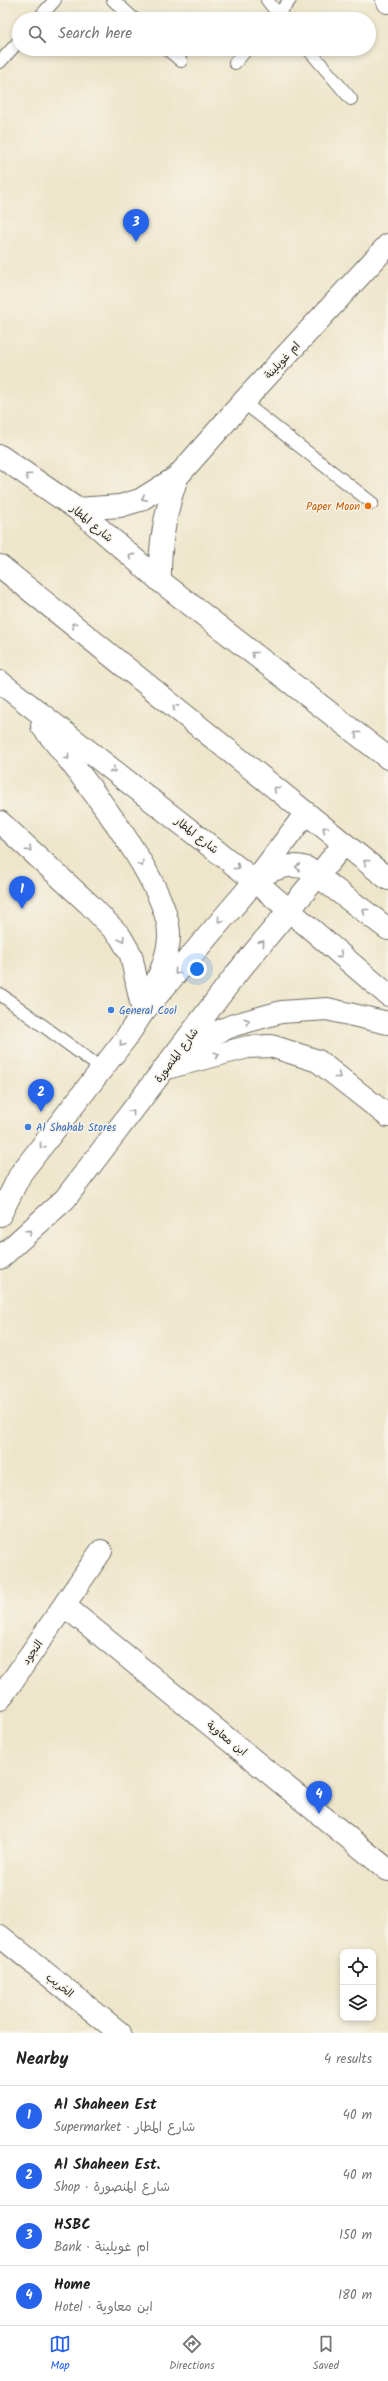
<!DOCTYPE html>
<meta charset="utf-8">
<style>
:root{--surface:#fff;--page:#f6f6f6;--text:#222;--muted:#767676;--line:#e0e0e0;--accent:#2563eb}
body{margin:0;font-family:Kalam,"Playpen Sans Arabic",sans-serif;background:var(--page);color:var(--text)}
.controls{position:absolute;right:12px;bottom:12px;display:grid;overflow:hidden;border-radius:8px;box-shadow:0 2px 6px #0003}
.controls button{width:36px;height:36px;display:grid;place-items:center;padding:0;border:0;border-bottom:1px solid var(--line);background:var(--surface);color:var(--text);font:20px sans-serif}
.you{position:absolute;left:197px;top:969px;width:14px;height:14px;margin:-10px;border:3px solid #fff;border-radius:50%;background:#1a73e8;box-shadow:0 0 0 6px #1a73e833}
.badge{display:grid;place-items:center;width:26px;height:26px;border-radius:50%;background:var(--accent);color:#fff;font-size:13px;font-weight:700}
.pin{position:absolute;translate:-50% -33px;filter:drop-shadow(0 1px 2px #0008)}
.pin::after{content:'';position:absolute;top:21px;width:14px;height:12px;background:inherit;clip-path:polygon(0 0,100% 0,50% 100%)}
.list{margin:0;padding:0;list-style:none}
h2{display:flex;justify-content:space-between;align-items:center;height:52px;margin:0;padding:0 16px;font-size:17px}
h2 small{font-size:13px;font-weight:400;color:var(--muted)}
.list li{display:grid;grid-template-columns:26px 1fr auto;gap:12px;align-items:center;box-sizing:border-box;height:60px;padding:0 16px;border-top:1px solid var(--line)}
.list b{display:block;font-size:15px;white-space:nowrap}
.list p{margin:0;font-size:13px;white-space:nowrap;color:var(--muted)}
.list em{font-size:13px;font-style:normal;color:var(--muted)}
.icon{flex:none;width:22px;height:22px;fill:none;stroke:currentColor;stroke-width:2;stroke-linecap:round;stroke-linejoin:round}
.map{position:relative;flex:none;width:388px;height:2033px;overflow:hidden}
.search{position:absolute;background:var(--surface);box-shadow:0 2px 6px #0003;left:12px;right:12px;top:12px;height:44px;display:flex;align-items:center;gap:10px;box-sizing:border-box;padding:0 14px;border-radius:22px;color:var(--muted);font-size:15px}
.sheet{height:292px;background:var(--surface)}
nav{display:flex;justify-content:space-around;align-items:center;box-sizing:border-box;height:56px;border-top:1px solid var(--line);background:var(--surface);font-size:11px;color:var(--muted)}
nav a{display:grid;justify-items:center;gap:2px}
nav .on{color:var(--accent)}
.map>svg:first-child{display:block}
</style>
<div class="map">
<svg width="388" height="2033" viewBox="0 0 388 2033">
<rect width="100%" height="100%" fill="#f7f3e8"/>
<filter id="ink" filterUnits="userSpaceOnUse"><feTurbulence type="fractalNoise" baseFrequency=".025" numOctaves="2"/><feDisplacementMap in="SourceGraphic" scale="8" xChannelSelector="R" yChannelSelector="G"/><feConvolveMatrix kernelMatrix="1 2 1 2 8 2 1 2 1" color-interpolation-filters="sRGB"/></filter>
<filter id="wash" filterUnits="userSpaceOnUse"><feTurbulence type="fractalNoise" baseFrequency=".012" numOctaves="4" result="noise"/><feDisplacementMap in="SourceGraphic" scale="16" xChannelSelector="R" yChannelSelector="G"/><feGaussianBlur stdDeviation="0.9" result="paint"/><feColorMatrix in="noise" values="0 0 0 0 0 0 0 0 0 0 0 0 0 0 0 0 0 1.4 0 .05"/><feComposite in="paint" operator="in"/></filter>
<g filter="url(#wash)">
<rect width="100%" height="100%" fill="#eee6cb"/>
</g>
<g filter="url(#ink)">
<g fill="none" stroke-linecap="round" stroke-linejoin="round">
<defs>
<g id="service">
<path d="M113,0L134,19"/>
<path d="M267,0L282,19"/>
<path d="M38,19L55,0"/>
<path d="M274,19L290,0"/>
<path d="M167,49L181,61"/>
<path d="M308,49L351,99"/>
<path d="M0,62L19,41"/>
<path d="M235,63L247,49"/>
<path d="M243,402L372,503"/>
<path d="M0,994L102,1069"/>
</g>
<g id="minor">
<path d="M387,0L388,2"/>
<path d="M0,456L77,509L160,581L388,758"/>
<path d="M0,822L89,904L120,936L131,955L143,1012"/>
<path d="M166,1068L248,1047L271,1046L318,1061L388,1116"/>
<path d="M65,1606L388,1870"/>
<path d="M0,1699L101,1551"/>
<path d="M0,1936L120,2033"/>
</g>
<g id="tertiary">
<path d="M77,509L120,506L140,500L177,477L243,402L388,245"/>
<path d="M160,581C159,544 165,512 177,477"/>
</g>
<g id="secondary">
<path d="M0,1215L21,1173L126,1038L143,1012L255,881L306,813"/>
<path d="M0,1258L65,1199L237,973L344,844"/>
</g>
<g id="primary">
<path d="M0,566L388,879"/>
<path d="M0,682L255,881L388,995"/>
<path d="M42,726C76,768 171,885 169,937C168,962 153,988 143,1012"/>
<path d="M255,881C270,868 289,863 307,868L388,929"/>
<path d="M165,1069L215,1033L234,1025L281,1012L327,1009L388,1023"/>
</g>
</defs>
<use href="#service" stroke="#6f6c63" stroke-width="14"/>
<use href="#minor" stroke="#6f6c63" stroke-width="24"/>
<use href="#tertiary" stroke="#6f6c63" stroke-width="24"/>
<use href="#secondary" stroke="#6f6c63" stroke-width="24"/>
<use href="#primary" stroke="#6f6c63" stroke-width="24"/>
<use href="#service" stroke="#fff" stroke-width="12"/>
<use href="#minor" stroke="#fff" stroke-width="22"/>
<use href="#tertiary" stroke="#fff" stroke-width="22"/>
<use href="#secondary" stroke="#fff" stroke-width="22"/>
<use href="#primary" stroke="#fff" stroke-width="22"/>
</g>
<defs><path id="oneway-chevron" d="M-2-3.5L2.5 0L-2 3.5" fill="none" stroke-width="1.6" stroke-linecap="round" stroke-linejoin="round"/></defs>
<g stroke="#a0a0a0">
<use href="#oneway-chevron" transform="translate(28 476) rotate(-145)"/>
<use href="#oneway-chevron" transform="translate(144 498) rotate(154)"/>
<use href="#oneway-chevron" transform="translate(131 556) rotate(-139)"/>
<use href="#oneway-chevron" transform="translate(74 625) rotate(-141)"/>
<use href="#oneway-chevron" transform="translate(254 654) rotate(-142)"/>
<use href="#oneway-chevron" transform="translate(175 707) rotate(-141)"/>
<use href="#oneway-chevron" transform="translate(357 734) rotate(-142)"/>
<use href="#oneway-chevron" transform="translate(67 757) rotate(51)"/>
<use href="#oneway-chevron" transform="translate(113 770) rotate(38)"/>
<use href="#oneway-chevron" transform="translate(276 789) rotate(-141)"/>
<use href="#oneway-chevron" transform="translate(325 829) rotate(-141)"/>
<use href="#oneway-chevron" transform="translate(29 849) rotate(43)"/>
<use href="#oneway-chevron" transform="translate(366 862) rotate(-141)"/>
<use href="#oneway-chevron" transform="translate(141 864) rotate(57)"/>
<use href="#oneway-chevron" transform="translate(237 867) rotate(38)"/>
<use href="#oneway-chevron" transform="translate(298 867) rotate(-173)"/>
<use href="#oneway-chevron" transform="translate(365 911) rotate(-142)"/>
<use href="#oneway-chevron" transform="translate(220 920) rotate(131)"/>
<use href="#oneway-chevron" transform="translate(122 939) rotate(58)"/>
<use href="#oneway-chevron" transform="translate(262 943) rotate(-50)"/>
<use href="#oneway-chevron" transform="translate(340 955) rotate(40)"/>
<use href="#oneway-chevron" transform="translate(177 972) rotate(130)"/>
<use href="#oneway-chevron" transform="translate(247 1021) rotate(-16)"/>
<use href="#oneway-chevron" transform="translate(122 1044) rotate(128)"/>
<use href="#oneway-chevron" transform="translate(217 1055) rotate(-15)"/>
<use href="#oneway-chevron" transform="translate(338 1076) rotate(38)"/>
<use href="#oneway-chevron" transform="translate(132 1112) rotate(-53)"/>
<use href="#oneway-chevron" transform="translate(42 1146) rotate(128)"/>
<use href="#oneway-chevron" transform="translate(29 1232) rotate(-42)"/>
</g>
</g>
<circle fill="#e8710a" stroke="#f7f3e8" stroke-width="1.5" cx="368" cy="506" r="4"/>
<g fill="#3f7fe0" stroke="#f7f3e8" stroke-width="1.5">
<circle cx="111" cy="1010" r="4"/>
<circle cx="28" cy="1127" r="4"/>
</g>
<g text-anchor="middle" stroke-width="3" stroke-linejoin="round" paint-order="stroke">
<g font-size="11" fill="#2b2b2b" stroke="#f7f3e8">
<text transform="translate(282 360) rotate(-47)" y="4">ام غويلينة</text>
<text transform="translate(92 523) rotate(40)" y="4">شارع المطار</text>
<text transform="translate(197 835) rotate(38)" y="4">شارع المطار</text>
<text transform="translate(176 1055) rotate(-53)" y="4">شارع المنصورة</text>
<text transform="translate(32 1652) rotate(-55)" y="4">النجود</text>
<text transform="translate(227 1738) rotate(39)" y="4">ابن معاوية</text>
<text transform="translate(60 1985) rotate(39)" y="4">الخريب</text>
</g>
<g font-size="11" fill="#c56008" stroke="#f7f3e8" text-anchor="end">
<text x="360" y="510">Paper Moon</text>
</g>
<g font-size="11" fill="#366cbe" stroke="#f7f3e8" text-anchor="start">
<text x="119" y="1014">General Cool</text>
<text x="36" y="1131">Al Shahab Stores</text>
</g>
</g>
</svg>
<div class="controls">
<button><svg class="icon" aria-label="locate" viewBox="0 0 24 24"><circle cx="12" cy="12" r="6"/><path d="M12 2v4M12 18v4M2 12h4M18 12h4"/></svg></button>
<button><svg class="icon" aria-label="layers" viewBox="0 0 24 24"><path d="M12 4l9 5-9 5-9-5zM3 14l9 5 9-5"/></svg></button>
</div>
<div class="you"></div>
<div class="pin badge" style="left:22px;top:909px">1</div>
<div class="pin badge" style="left:41px;top:1112px">2</div>
<div class="pin badge" style="left:136px;top:242px">3</div>
<div class="pin badge" style="left:319px;top:1814px">4</div>
<div class="search"><svg class="icon" aria-label="search" viewBox="0 0 24 24"><circle cx="10" cy="10" r="6"/><path d="M15 15l6 6"/></svg>Search here</div>
</div>
<section class="sheet">
<h2>Nearby<small>4 results</small></h2>
<ul class="list">
<li><span class="badge">1</span><div><b>Al Shaheen Est</b><p>Supermarket · شارع المطار</p></div><em>40 m</em></li>
<li><span class="badge">2</span><div><b>Al Shaheen Est.</b><p>Shop · شارع المنصورة</p></div><em>40 m</em></li>
<li><span class="badge">3</span><div><b>HSBC</b><p>Bank · ام غويلينة</p></div><em>150 m</em></li>
<li><span class="badge">4</span><div><b>Home</b><p>Hotel · ابن معاوية</p></div><em>180 m</em></li>
</ul>
</section>
<nav>
<a class="on"><svg class="icon" aria-label="map" viewBox="0 0 24 24"><path d="M3 6l6-2 6 2 6-2v14l-6 2-6-2-6 2zM9 4v14M15 6v14"/></svg>Map</a>
<a><svg class="icon" aria-label="directions" viewBox="0 0 24 24"><path d="M12 3l9 9-9 9-9-9zM9 14v-3h6M13 9l2 2-2 2"/></svg>Directions</a>
<a><svg class="icon" aria-label="saved" viewBox="0 0 24 24"><path d="M7 4h10v16l-5-4-5 4z"/></svg>Saved</a>
</nav>
